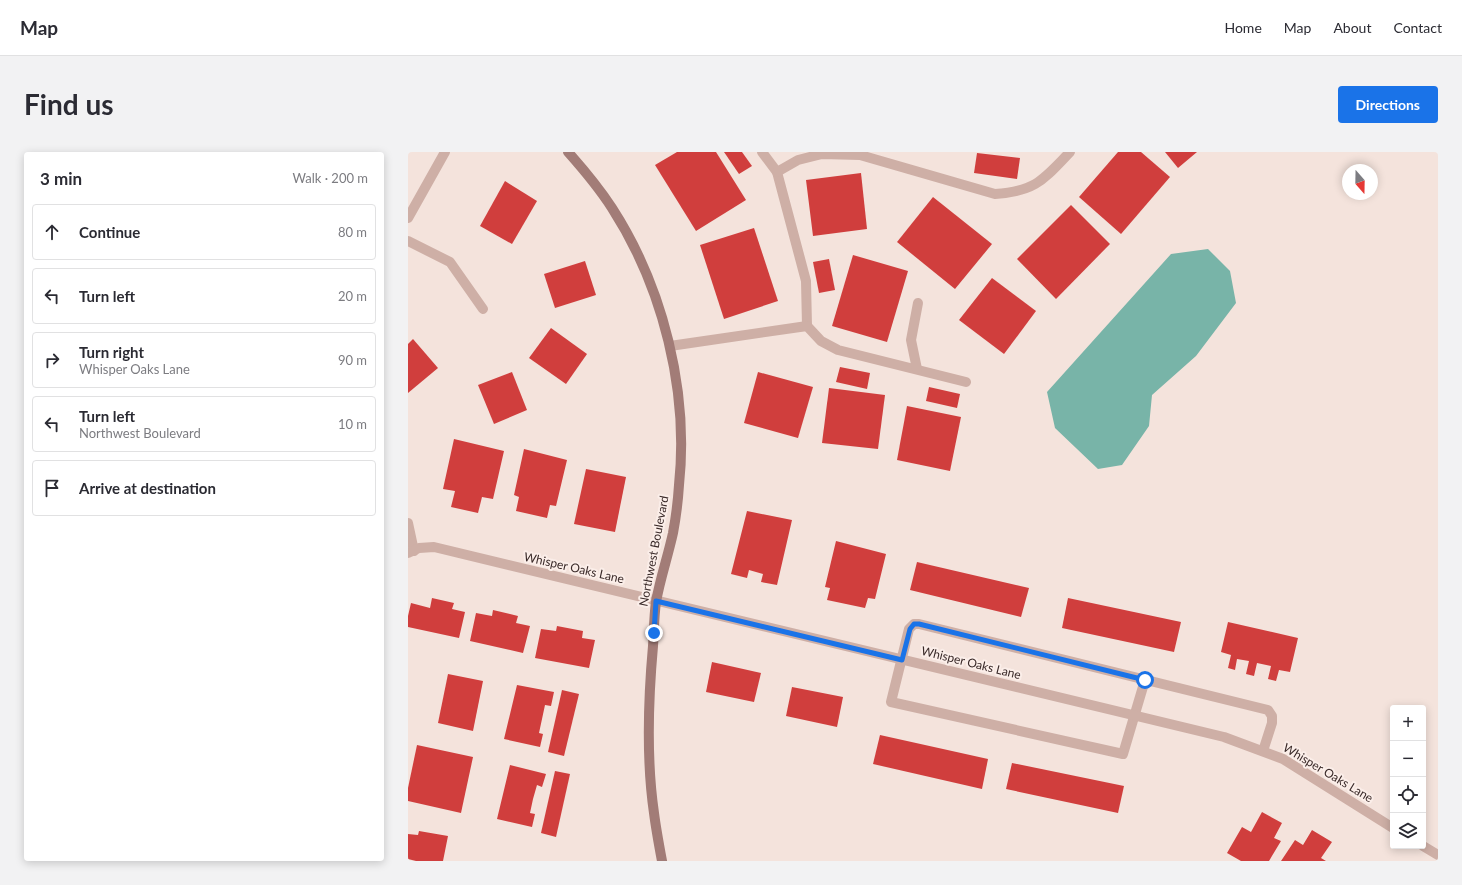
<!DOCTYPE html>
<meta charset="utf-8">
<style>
:root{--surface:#fff;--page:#f2f2f3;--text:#2b2b33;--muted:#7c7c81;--line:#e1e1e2;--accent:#1a73e8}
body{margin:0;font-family:Lato,sans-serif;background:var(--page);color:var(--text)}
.controls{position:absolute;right:12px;bottom:12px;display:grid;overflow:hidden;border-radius:4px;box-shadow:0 2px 10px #0003}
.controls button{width:36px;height:36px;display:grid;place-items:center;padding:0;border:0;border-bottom:1px solid var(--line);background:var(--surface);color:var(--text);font:20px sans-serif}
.compass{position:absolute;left:934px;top:12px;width:36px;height:36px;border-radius:50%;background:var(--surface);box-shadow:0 2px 10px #0003;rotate:160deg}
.stop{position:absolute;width:12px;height:12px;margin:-9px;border:3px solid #1a73e8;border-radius:50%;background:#fff}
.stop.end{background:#1a73e8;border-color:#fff;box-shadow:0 1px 4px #0008}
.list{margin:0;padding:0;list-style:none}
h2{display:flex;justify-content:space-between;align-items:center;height:52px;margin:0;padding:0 16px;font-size:17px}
h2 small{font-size:13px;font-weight:400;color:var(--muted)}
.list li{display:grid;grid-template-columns:26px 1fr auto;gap:12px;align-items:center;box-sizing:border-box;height:56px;margin:0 8px 8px;padding:0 8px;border:1px solid var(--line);border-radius:4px}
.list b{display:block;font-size:15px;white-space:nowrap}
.list p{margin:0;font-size:13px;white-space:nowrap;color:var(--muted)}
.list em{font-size:13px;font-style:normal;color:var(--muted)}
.icon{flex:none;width:22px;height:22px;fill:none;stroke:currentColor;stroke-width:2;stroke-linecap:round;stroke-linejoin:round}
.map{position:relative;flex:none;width:1030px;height:709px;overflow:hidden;border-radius:4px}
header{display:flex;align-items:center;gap:24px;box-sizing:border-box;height:56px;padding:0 20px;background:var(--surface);border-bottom:1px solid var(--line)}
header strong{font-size:19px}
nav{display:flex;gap:22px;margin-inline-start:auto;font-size:14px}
.intro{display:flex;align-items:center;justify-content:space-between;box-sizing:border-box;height:96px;padding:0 24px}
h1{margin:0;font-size:28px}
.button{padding:10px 18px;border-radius:4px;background:var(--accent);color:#fff;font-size:14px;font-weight:700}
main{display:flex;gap:24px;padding:0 24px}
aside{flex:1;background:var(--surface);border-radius:4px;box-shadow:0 2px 10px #0003}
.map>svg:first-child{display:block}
</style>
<header>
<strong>Map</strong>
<nav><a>Home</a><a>Map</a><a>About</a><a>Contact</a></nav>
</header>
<div class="intro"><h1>Find us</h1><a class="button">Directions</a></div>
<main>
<aside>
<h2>3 min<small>Walk · 200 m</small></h2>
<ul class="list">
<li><svg class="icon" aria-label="ahead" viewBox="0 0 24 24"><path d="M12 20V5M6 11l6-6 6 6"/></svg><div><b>Continue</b></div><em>80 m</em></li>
<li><svg class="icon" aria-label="left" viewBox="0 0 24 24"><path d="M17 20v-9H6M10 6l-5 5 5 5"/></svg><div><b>Turn left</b></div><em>20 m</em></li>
<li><svg class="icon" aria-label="right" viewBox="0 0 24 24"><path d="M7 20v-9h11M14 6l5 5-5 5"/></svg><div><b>Turn right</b><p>Whisper Oaks Lane</p></div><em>90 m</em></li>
<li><svg class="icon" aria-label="left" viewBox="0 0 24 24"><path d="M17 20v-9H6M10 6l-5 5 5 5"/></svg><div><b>Turn left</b><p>Northwest Boulevard</p></div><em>10 m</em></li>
<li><svg class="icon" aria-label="arrive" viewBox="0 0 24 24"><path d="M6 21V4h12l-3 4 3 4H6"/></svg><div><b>Arrive at destination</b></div></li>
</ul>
</aside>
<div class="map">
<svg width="1030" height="709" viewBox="0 0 1030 709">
<rect width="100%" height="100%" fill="#f4e3dc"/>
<path fill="#78b4a8" d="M800,97L822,119L828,151L788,204L744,243L741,274L714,313L690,317L647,276L639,240L763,102Z"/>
<g fill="#d03e3d">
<path d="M269,0H308L338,48L288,79L247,13Z"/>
<path d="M316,0H334L344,14L331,22Z"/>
<path d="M710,0H733L762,25L713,82L671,45Z"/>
<path d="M757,0H789L770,16Z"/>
<path d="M569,1L612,6L609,27L566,21Z"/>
<path d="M453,21L459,77L405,84L398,28Z"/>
<path d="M97,29L129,49L104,92L72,74Z"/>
<path d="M525,45L584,92L547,137L489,90Z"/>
<path d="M663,53L702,92L648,147L609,107Z"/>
<path d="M346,76L370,149L316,167L292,93Z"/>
<path d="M445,103L500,119L479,190L424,174Z"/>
<path d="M421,107L427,138L411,141L405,110Z"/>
<path d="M177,109L188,143L147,156L136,122Z"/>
<path d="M584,126L628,159L596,202L551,168Z"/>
<path d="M143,176L179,202L158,232L121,206Z"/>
<path d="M5,187L30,216L0,241V192Z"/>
<path d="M432,215L462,221L459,237L428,230Z"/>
<path d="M104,220L119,258L86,272L70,233Z"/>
<path d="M350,220L405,235L390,286L336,271Z"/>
<path d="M521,235L552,242L549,256L518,249Z"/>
<path d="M421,236L477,243L470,297L414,291Z"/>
<path d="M499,254L553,265L542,319L489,308Z"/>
<path d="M46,287L96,299L85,347L74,345L70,361L43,355L47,339L35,337Z"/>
<path d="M116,297L159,308L148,354L142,353L139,366L108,359L111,345L106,343Z"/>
<path d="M178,317L218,325L207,380L166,372Z"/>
<path d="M339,359L384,368L369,433L353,430L355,422L341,418L339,426L323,422Z"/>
<path d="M428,389L478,402L467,447L460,446L457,456L419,448L422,436L417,435Z"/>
<path d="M509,410L621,436L613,465L502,438Z"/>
<path d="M24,446L46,451L44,457L57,460L51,486L0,475V464L3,451L22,456Z"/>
<path d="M660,446L773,470L766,500L654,476Z"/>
<path d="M85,458L110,464L108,471L122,474L115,501L62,489L68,461L84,464Z"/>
<path d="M820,470L890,486L882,520L871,518L868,529L860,527L863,514L849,511L846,524L838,522L841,509L829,507L827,518L820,516L823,503L813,500Z"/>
<path d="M149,474L175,479L174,486L187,488L181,516L127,506L133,477L148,479Z"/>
<path d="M304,510L353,521L346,550L298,540Z"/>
<path d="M40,522L75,529L65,579L30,571Z"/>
<path d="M109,533L146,540L143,554L137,553L131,581L135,582L132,595L96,587Z"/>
<path d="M384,535L435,545L429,575L378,564Z"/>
<path d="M154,538L171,542L156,604L140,600Z"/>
<path d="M472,583L580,607L574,637L465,612Z"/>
<path d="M9,593L65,605L53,661L0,649V636Z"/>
<path d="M604,611L716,634L710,661L598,637Z"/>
<path d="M102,613L138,622L134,635L129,633L125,647L122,661L127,662L124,675L89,667Z"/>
<path d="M147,619L162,622L148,685L133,681Z"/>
<path d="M854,660L874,671L866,686L873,689L861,709H833L819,701L834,675L843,680Z"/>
<path d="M904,678L924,690L913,706L918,709H873L887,688L895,693Z"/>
<path d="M11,679L40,684L35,709H8L0,707V682L10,683Z"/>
</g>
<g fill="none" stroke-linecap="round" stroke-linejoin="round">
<g stroke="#ceafa6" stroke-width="10">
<path d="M354,0L369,20L398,129L399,174"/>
<path d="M369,20L390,8L414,2L452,3L587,42C628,39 635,28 662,0"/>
<path d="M262,194L399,174L413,189L430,198L558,230"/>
<path d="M509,217L503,188L510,151"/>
<path d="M0,371L6,399"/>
<path d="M737,528L715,602L483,550L501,477L506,472H511L860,558L864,564V571L855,599"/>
</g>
<g stroke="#ceafa6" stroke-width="10">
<path d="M0,66L37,0"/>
<path d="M0,89L42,110L75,157"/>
<path d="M0,401L11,396L26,395L816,585L875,607L985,676"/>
<path d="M1015,694L1030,703"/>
</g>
<path stroke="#a27c77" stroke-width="10" d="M160,0C176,18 191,36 204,56C255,135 281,239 271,333C270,349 268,365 265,381C260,404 252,427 248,450C246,464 246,479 245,494C240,550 238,606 246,661C248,677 251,693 254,709"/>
</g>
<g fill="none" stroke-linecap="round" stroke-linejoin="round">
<path stroke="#1a73e8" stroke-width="5" d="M246,481L248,449L494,508L502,477L506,472H511L737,528"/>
</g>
<g text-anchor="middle" stroke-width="4" stroke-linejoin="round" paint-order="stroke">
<g font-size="12" fill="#392928" stroke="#fbeee9">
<text transform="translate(246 399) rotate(-79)" y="4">Northwest Boulevard</text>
<text transform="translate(166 416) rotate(13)" y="4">Whisper Oaks Lane</text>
<text transform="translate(563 511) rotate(14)" y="4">Whisper Oaks Lane</text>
<text transform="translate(920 621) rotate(31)" y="4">Whisper Oaks Lane</text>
</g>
</g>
</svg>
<div class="controls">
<button>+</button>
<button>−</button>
<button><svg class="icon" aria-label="locate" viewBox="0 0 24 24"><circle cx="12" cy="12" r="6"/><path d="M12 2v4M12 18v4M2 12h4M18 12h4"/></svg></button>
<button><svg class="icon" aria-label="layers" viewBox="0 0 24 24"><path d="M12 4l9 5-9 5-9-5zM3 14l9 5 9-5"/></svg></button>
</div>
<svg class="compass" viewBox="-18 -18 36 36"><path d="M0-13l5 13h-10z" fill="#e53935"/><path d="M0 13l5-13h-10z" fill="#7c7c81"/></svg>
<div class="stop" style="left:737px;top:528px"></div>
<div class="stop end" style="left:246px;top:481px"></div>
</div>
</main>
